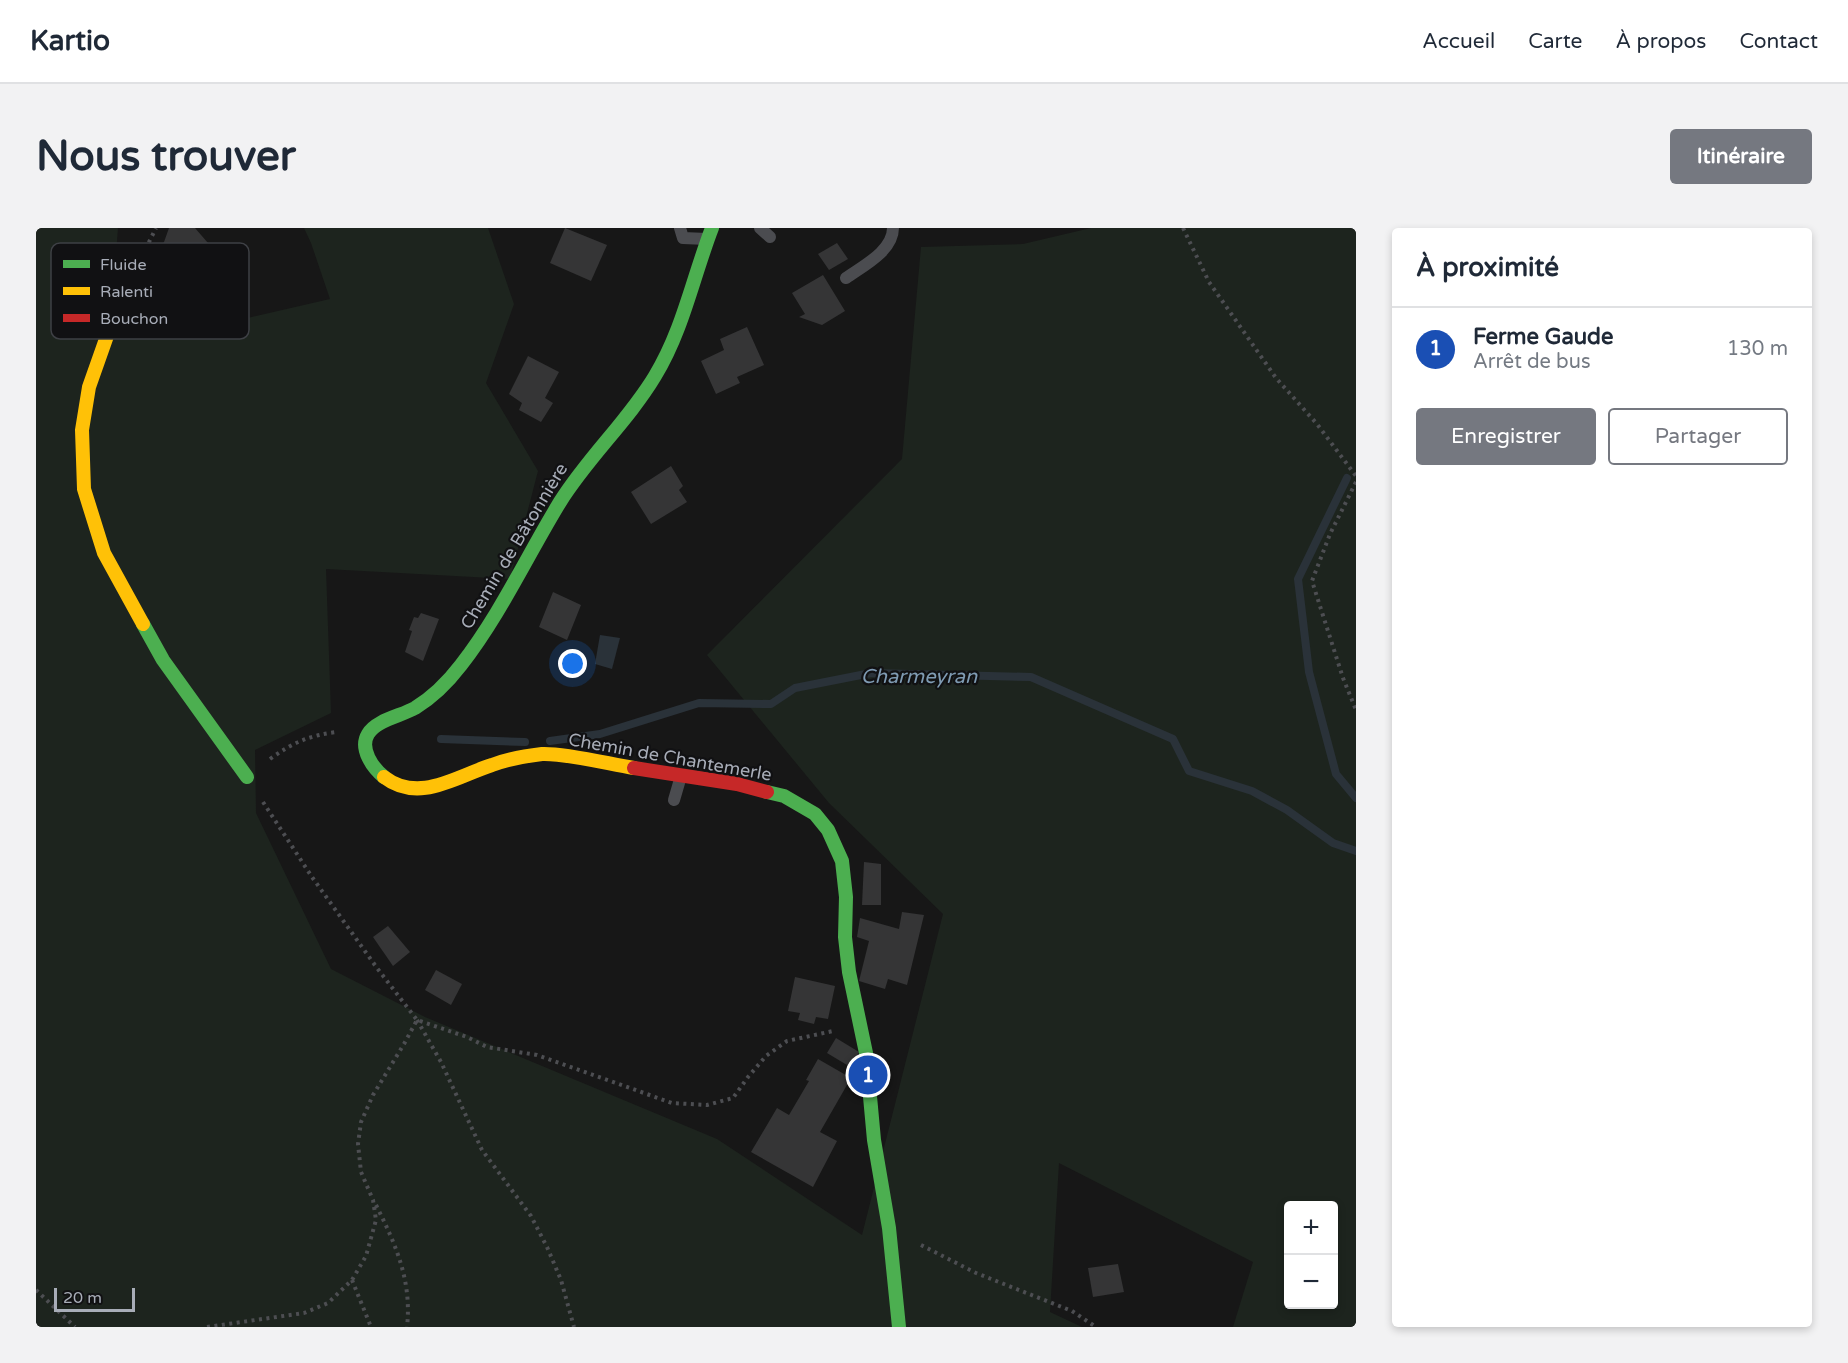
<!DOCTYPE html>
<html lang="fr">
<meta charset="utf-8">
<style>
:root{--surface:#fff;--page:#f2f2f3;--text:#1f2937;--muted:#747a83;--line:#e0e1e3;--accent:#757880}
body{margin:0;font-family:"Varela Round",sans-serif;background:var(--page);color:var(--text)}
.controls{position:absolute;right:18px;bottom:18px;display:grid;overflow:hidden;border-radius:6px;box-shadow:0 3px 9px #0003}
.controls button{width:54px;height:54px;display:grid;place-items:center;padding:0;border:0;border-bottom:2px solid var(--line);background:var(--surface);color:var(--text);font:30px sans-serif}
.scale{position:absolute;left:18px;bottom:15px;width:81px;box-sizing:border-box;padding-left:6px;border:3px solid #a8adb8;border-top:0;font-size:16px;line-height:21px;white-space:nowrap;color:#a8adb8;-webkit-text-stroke:4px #111113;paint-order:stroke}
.you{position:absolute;left:537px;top:436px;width:21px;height:21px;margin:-15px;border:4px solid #fff;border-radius:50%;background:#1a73e8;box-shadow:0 0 0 9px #1a73e833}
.badge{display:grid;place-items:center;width:39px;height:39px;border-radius:50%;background:var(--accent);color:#fff;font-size:20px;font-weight:700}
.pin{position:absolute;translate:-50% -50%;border:3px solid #fff;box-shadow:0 2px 6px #0006}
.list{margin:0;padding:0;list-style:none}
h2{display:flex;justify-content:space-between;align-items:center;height:78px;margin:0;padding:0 24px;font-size:26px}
h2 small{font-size:20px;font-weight:400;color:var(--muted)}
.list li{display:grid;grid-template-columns:39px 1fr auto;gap:18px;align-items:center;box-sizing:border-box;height:84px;padding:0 24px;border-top:2px solid var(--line)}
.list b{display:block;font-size:22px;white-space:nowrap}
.list p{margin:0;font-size:20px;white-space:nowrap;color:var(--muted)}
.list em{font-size:20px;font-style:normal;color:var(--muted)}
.actions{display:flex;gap:12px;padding:18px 24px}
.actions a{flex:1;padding:14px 0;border:2px solid var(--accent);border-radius:6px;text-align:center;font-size:21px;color:var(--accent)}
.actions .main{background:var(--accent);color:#fff}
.map{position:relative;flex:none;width:1320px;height:1099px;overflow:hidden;border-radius:6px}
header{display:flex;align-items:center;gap:36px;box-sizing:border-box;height:84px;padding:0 30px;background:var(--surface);border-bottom:2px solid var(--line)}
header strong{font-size:28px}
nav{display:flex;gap:33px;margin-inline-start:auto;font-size:21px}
.intro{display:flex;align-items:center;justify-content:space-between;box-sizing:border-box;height:144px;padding:0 36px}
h1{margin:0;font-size:42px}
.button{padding:15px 27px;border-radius:6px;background:var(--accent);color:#fff;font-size:21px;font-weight:700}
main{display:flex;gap:36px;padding:0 36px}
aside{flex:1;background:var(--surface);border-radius:6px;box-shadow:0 3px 9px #0003}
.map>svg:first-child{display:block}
</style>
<header>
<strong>Kartio</strong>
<nav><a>Accueil</a><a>Carte</a><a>À propos</a><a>Contact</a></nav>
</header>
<div class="intro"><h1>Nous trouver</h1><a class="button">Itinéraire</a></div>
<main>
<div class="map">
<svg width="1320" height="1099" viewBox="0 0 1320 1099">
<rect width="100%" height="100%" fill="#171717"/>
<path fill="#1d241e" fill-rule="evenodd" d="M0,0H82L77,65L190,95L294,71L275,15L268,0H452L478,76L450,155L502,243L474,351L290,341L295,485L219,522L220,585L295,741L389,789L681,911L826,1007L907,686L793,575L671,427L866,231L885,19L987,16L1055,0H1320V1099H1197L1217,1034L1023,935L1014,1084L1046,1099H0ZM1252,978H1298V1076H1252Z"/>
<path fill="#2a3239" d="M564,407L584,410L576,441L559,436Z"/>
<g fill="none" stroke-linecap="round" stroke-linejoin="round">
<g stroke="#2a3239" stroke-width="8">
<path d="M1311,250L1262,351L1273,444L1300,546L1320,570"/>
<path d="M405,511L489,514"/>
<path d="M514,513L564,506L663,475L735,476L759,460L835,445L995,449L1137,511L1153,543L1216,563L1251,582L1297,615L1320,623"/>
</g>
</g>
<g fill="#353536">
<path d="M133,0H159L172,15L158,27L156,26L133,49L117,32L119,24L128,14Z"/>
<path d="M529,0L571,17L555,53L514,35Z"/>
<path d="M801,15L812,31L793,42L782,26Z"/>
<path d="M787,47L809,83L786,97L763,89L769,86L756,65Z"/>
<path d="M711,99L728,137L701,149L704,155L680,166L665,133L688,122L684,111Z"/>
<path d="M492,128L523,144L509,170L517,175L505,194L483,182L486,175L473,166Z"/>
<path d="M635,238L647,258L643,262L651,274L615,296L595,264Z"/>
<path d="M517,364L545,377L531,412L503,399Z"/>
<path d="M385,385L403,391L387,433L369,424L376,403L373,402L378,389L382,390Z"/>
<path d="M828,634L845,636V677H826Z"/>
<path d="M866,684L888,687L871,757L852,751L849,761L823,753L833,713L821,709L824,690L863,701Z"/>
<path d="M352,698L374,724L357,738L337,709Z"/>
<path d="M400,742L426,756L415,777L389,762Z"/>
<path d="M759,749L799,758L792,791L780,789L778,796L762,792L764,785L752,783Z"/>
<path d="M800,810L823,824L816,840L791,825Z"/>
<path d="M782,831L815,850L784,904L801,913L777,959L715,924L741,880L753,887L773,853L770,852Z"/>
<path d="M1082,1036L1088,1064L1057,1069L1052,1040Z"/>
</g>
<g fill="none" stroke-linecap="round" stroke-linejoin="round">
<g stroke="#4d4e52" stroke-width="4" stroke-dasharray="3 4.5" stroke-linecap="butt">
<path d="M1147,0L1173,54L1240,150L1281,196L1320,248"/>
<path d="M96,48L120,0"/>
<path d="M1320,254L1294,306L1276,353L1307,450L1320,482"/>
<path d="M234,531C256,515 274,507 301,504"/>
<path d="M227,574L276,649L341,740L381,792L431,809L451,819L501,827L636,875L671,877L697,870L712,849L730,828L751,813L797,803"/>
<path d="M381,792L405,834L446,922L495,988L511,1019L525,1052L538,1099"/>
<path d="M340,977C360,1017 376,1053 371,1099"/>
<path d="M885,1017L940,1045L1036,1083L1060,1099"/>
<path d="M316,1052L335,1099"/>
<path d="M0,1062L39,1099"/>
<path d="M171,1099L268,1085L292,1075L316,1052L330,1028L340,992L337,972L325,944L322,916L325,894L337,867L368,816L381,792"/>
</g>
<g stroke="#4b4c50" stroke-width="12">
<path d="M644,0L647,10L671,11"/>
<path d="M724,0L734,9"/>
<path d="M810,50C827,38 857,23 857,0"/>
<path d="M638,572L645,548"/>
</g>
<g stroke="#4caf50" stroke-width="14">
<path d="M107,396L127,432L211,549"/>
<path d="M348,549C337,540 323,521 332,506C340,492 365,488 379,480C397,469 412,454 425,437C464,387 491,328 524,274C552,229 592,193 619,148C647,102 657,49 676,0"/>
<path d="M731,564L748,568L779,586L792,602L806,633L810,669L809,709L813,744L830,825L838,912L853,1000L863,1099"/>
</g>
<g stroke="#ffc107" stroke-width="14">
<path d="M83,74L53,159L46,202L48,261L68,325L107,396"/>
<path d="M348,549C383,576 421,548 456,537C472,531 489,528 506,526C530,525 573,536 598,540"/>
</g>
<path stroke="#c62828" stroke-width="14" d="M598,540L701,556L731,564"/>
</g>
<g text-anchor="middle" stroke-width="4.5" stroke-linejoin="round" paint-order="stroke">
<g font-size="18" fill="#a8adb8" stroke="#111113">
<text transform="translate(478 318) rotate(-59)" y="6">Chemin de Bâtonnière</text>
<text transform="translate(634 529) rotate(10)" y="6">Chemin de Chantemerle</text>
</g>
<g font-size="20" font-style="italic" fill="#7f9bb3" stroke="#111113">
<text x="883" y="455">Charmeyran</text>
</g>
</g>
<rect x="15" y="15" width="198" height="96" rx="9" fill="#111113" stroke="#3e4045" stroke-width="1.5"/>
<rect x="27" y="32" width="27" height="8" fill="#4caf50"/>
<rect x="27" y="59" width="27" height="8" fill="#ffc107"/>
<rect x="27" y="86" width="27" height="8" fill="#c62828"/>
<g font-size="16" fill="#a8adb8">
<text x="64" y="42">Fluide</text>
<text x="64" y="69">Ralenti</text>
<text x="64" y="96">Bouchon</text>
</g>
</svg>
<div class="controls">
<button>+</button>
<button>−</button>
</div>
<div class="scale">20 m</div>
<div class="you"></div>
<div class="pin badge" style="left:832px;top:847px;background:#1a4fb4">1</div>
</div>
<aside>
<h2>À proximité<small></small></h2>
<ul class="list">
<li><span class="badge" style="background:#1a4fb4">1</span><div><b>Ferme Gaude</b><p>Arrêt de bus</p></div><em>130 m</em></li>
</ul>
<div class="actions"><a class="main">Enregistrer</a><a>Partager</a></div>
</aside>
</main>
